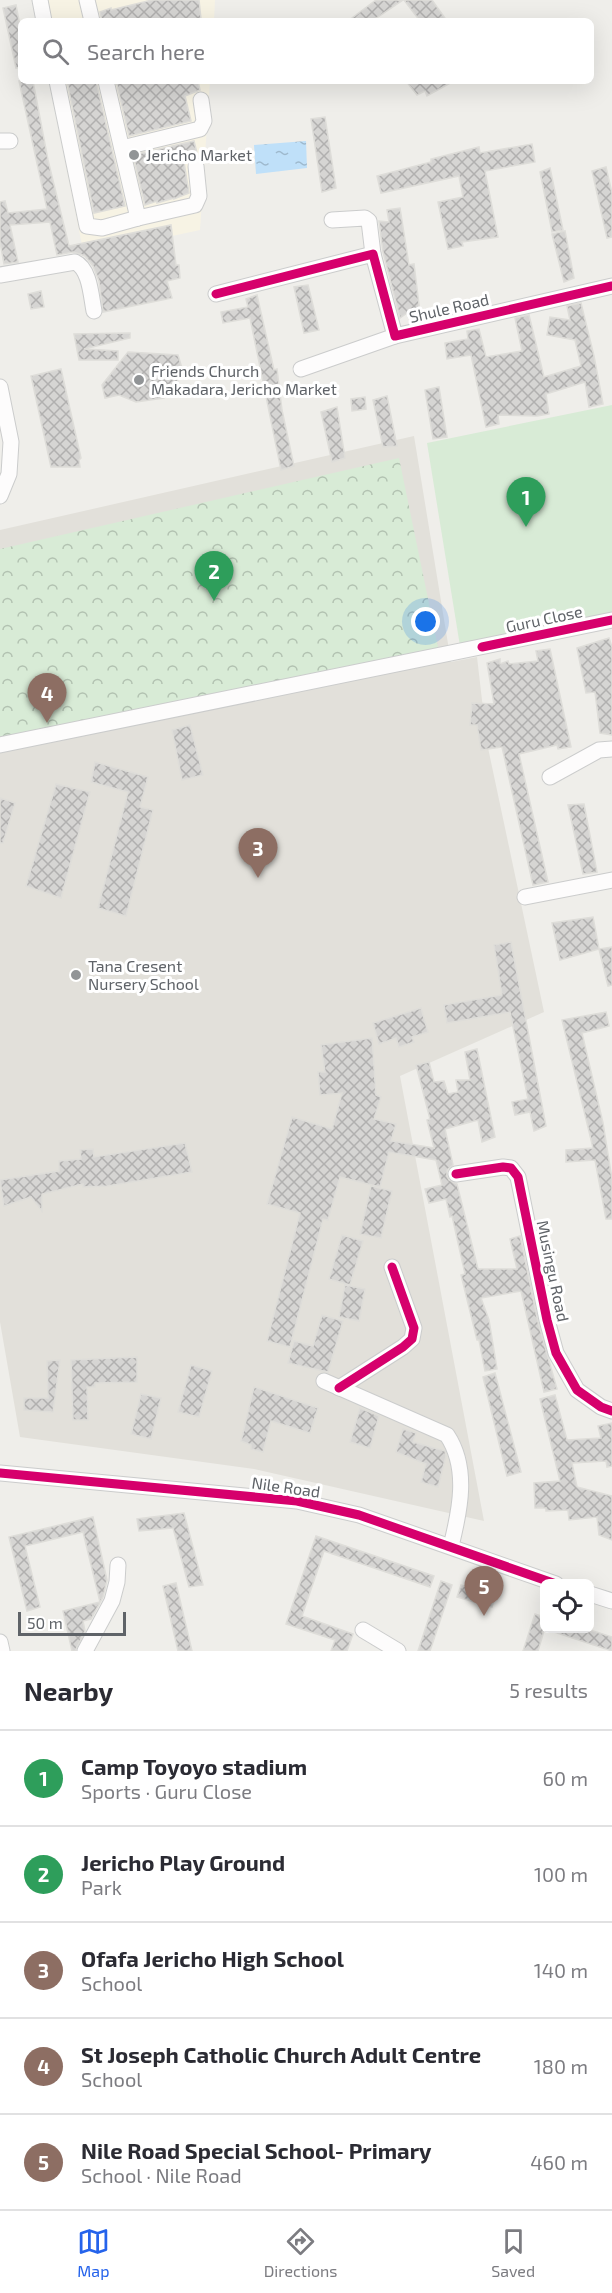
<!DOCTYPE html>
<meta charset="utf-8">
<style>
:root{--surface:#fff;--page:#f2f2f3;--text:#2b2b33;--muted:#7c7c81;--line:#e1e1e2;--accent:#2563eb}
body{margin:0;font-family:"Exo 2",sans-serif;background:var(--page);color:var(--text)}
.controls{position:absolute;right:18px;bottom:18px;display:grid;overflow:hidden;border-radius:9px;box-shadow:0 6px 24px #0002}
.controls button{width:54px;height:54px;display:grid;place-items:center;padding:0;border:0;border-bottom:2px solid var(--line);background:var(--surface);color:var(--text);font:30px sans-serif}
.scale{position:absolute;left:18px;bottom:15px;width:108px;box-sizing:border-box;padding-left:6px;border:3px solid #5f6368;border-top:0;font-size:16px;line-height:21px;white-space:nowrap;color:#5f6368;-webkit-text-stroke:4px #fff;paint-order:stroke}
.you{position:absolute;left:426px;top:622px;width:21px;height:21px;margin:-15px;border:4px solid #fff;border-radius:50%;background:#1a73e8;box-shadow:0 0 0 9px #1a73e833}
.badge{display:grid;place-items:center;width:39px;height:39px;border-radius:50%;background:var(--accent);color:#fff;font-size:20px;font-weight:700}
.pin{position:absolute;translate:-50% -50px;filter:drop-shadow(0 2px 3px #0008)}
.pin::after{content:'';position:absolute;top:32px;width:21px;height:18px;background:inherit;clip-path:polygon(0 0,100% 0,50% 100%)}
.list{margin:0;padding:0;list-style:none}
h2{display:flex;justify-content:space-between;align-items:center;height:78px;margin:0;padding:0 24px;font-size:26px}
h2 small{font-size:20px;font-weight:400;color:var(--muted)}
.list li{display:grid;grid-template-columns:39px 1fr auto;gap:18px;align-items:center;box-sizing:border-box;height:96px;padding:0 24px;border-top:2px solid var(--line)}
.list b{display:block;font-size:22px;white-space:nowrap}
.list p{margin:0;font-size:20px;white-space:nowrap;color:var(--muted)}
.list em{font-size:20px;font-style:normal;color:var(--muted)}
.icon{flex:none;width:33px;height:33px;fill:none;stroke:currentColor;stroke-width:2;stroke-linecap:round;stroke-linejoin:round}
.map{position:relative;flex:none;width:612px;height:1651px;overflow:hidden}
.search{position:absolute;background:var(--surface);box-shadow:0 6px 24px #0002;left:18px;right:18px;top:18px;height:66px;display:flex;align-items:center;gap:15px;box-sizing:border-box;padding:0 21px;border-radius:9px;color:var(--muted);font-size:22px}
.sheet{height:558px;background:var(--surface)}
nav{display:flex;justify-content:space-around;align-items:center;box-sizing:border-box;height:84px;border-top:2px solid var(--line);background:var(--surface);font-size:16px;color:var(--muted)}
nav a{display:grid;justify-items:center;gap:3px}
nav .on{color:var(--accent)}
.map>svg:first-child{display:block}
</style>
<div class="map">
<svg width="612" height="1651" viewBox="0 0 612 1651">
<defs>
<pattern id="park-crowns" width="20" height="18" patternUnits="userSpaceOnUse" patternTransform="scale(1.5)"><rect width="20" height="18" fill="#d8ebd6"/><path d="M2 6a3 3 0 1 1 6 0M12 15a3 3 0 1 1 6 0" fill="none" stroke="#b2c2b1"/></pattern>
<pattern id="water-ripples" width="26" height="14" patternUnits="userSpaceOnUse" patternTransform="scale(1.5)"><rect width="26" height="14" fill="#bfe0f9"/><path d="M2 4q2-2 4 0t4 0M15 11q2-2 4 0t4 0" fill="none" stroke="#9eb9cd"/></pattern>
<pattern id="building-cross-hatch" width="8" height="8" patternUnits="userSpaceOnUse" patternTransform="scale(1.5)"><rect width="8" height="8" fill="#d6d5d3"/><path d="M0 0l8 8M0 8l8-8" fill="none" stroke="#b1b0af"/></pattern>
</defs>
<rect width="100%" height="100%" fill="#efeeea"/>
<g fill="#f7f3e4">
<path d="M34,0H215L214,21H38Z"/>
<path d="M49,81H210L200,230L84,255Z"/>
</g>
<path fill="#e2e0da" d="M414,436L451,662L477,657L487,743L544,1012L400,1076L484,1521L254,1469L20,1437L0,1322V530Z"/>
<path fill="url(#park-crowns)" d="M399,458L439,652L0,743V549Z"/>
<path fill="#d8ebd6" d="M612,405V612L460,646L427,443Z"/>
<path fill="url(#water-ripples)" d="M306,141L307,168L256,174L254,145Z"/>
<g fill="url(#building-cross-hatch)" stroke="#deddd9" stroke-width="1.5">
<path d="M152,0H199L201,19L193,21H102L100,12L111,8V10Z"/>
<path d="M376,0H403L372,21H348Z"/>
<path d="M404,0H432L447,21H420Z"/>
<path d="M16,5L21,31V67L16,68L3,8Z"/>
<path d="M19,81H33L48,160L69,246L171,225L176,265H179L180,278L167,281L172,298L103,312L99,281L93,266L85,256L80,254L73,252L57,255L50,222L10,225L18,262L4,264L0,242V202L5,201L8,213L47,209Z"/>
<path d="M67,81H96L125,206L94,213Z"/>
<path d="M116,81H198L200,90L185,96L191,121L129,136Z"/>
<path d="M406,81H454L427,96L425,91L417,95Z"/>
<path d="M325,117L336,188L322,192L311,119Z"/>
<path d="M194,141L198,157L184,162L189,193L174,199V198L157,203V201L145,205L133,155Z"/>
<path d="M532,144L535,162L485,171L498,237L462,242L463,246L448,249L438,202L463,197L459,176L381,193L377,176L431,162V159L479,147L480,153Z"/>
<path d="M606,167L612,193V237L607,238L592,171Z"/>
<path d="M550,168L563,230L552,232L540,172Z"/>
<path d="M400,208L409,265L414,264L420,313L408,317L407,313L400,318L383,252L379,221L389,222L387,210Z"/>
<path d="M565,231L574,278L564,282L552,234Z"/>
<path d="M308,285L319,330L304,333L294,287Z"/>
<path d="M41,291L44,307L31,309L28,294Z"/>
<path d="M257,295L274,370L277,369L282,410L294,466L281,470L250,318L223,323L221,312L248,307L246,299Z"/>
<path d="M581,303L594,356L603,404L589,407L585,382L546,394L549,414L537,416L498,415L499,424L486,427L471,355L447,359L445,343L468,339L467,331L479,329L486,357L522,351L515,318L529,315L544,377L581,366L575,340L547,335L550,317L570,320L567,306Z"/>
<path d="M130,333V338L84,349L118,351V360H79L74,334Z"/>
<path d="M128,352L178,355L184,375L177,377L178,383L164,398L136,402L119,395L105,398L102,385Z"/>
<path d="M61,369L81,458L79,460L80,467H51L31,376Z"/>
<path d="M439,387L447,437L433,439L425,390Z"/>
<path d="M387,396L397,446L383,447L373,400Z"/>
<path d="M365,397L366,409L352,411L351,399Z"/>
<path d="M337,407L345,458L332,462L321,412Z"/>
<path d="M609,638L612,647V735L600,733L595,692L586,693L577,648Z"/>
<path d="M550,649L571,747L558,749L557,745L519,754L548,882L533,885L502,747L481,750L477,725H470L472,703L494,704L487,663L500,659V664L508,661L509,664L538,661L536,651Z"/>
<path d="M190,725L203,775L182,780L172,730Z"/>
<path d="M95,762L148,777L140,807L153,810L126,916L98,908L128,792L91,782Z"/>
<path d="M56,784L90,792L61,898L26,886Z"/>
<path d="M0,798L15,803L3,843H0Z"/>
<path d="M584,804L597,872L583,874L568,805Z"/>
<path d="M593,917L599,949L560,960L552,923Z"/>
<path d="M511,942L546,1126L534,1131L530,1112L515,1115L512,1102L528,1099L510,1012L447,1023L444,1005L502,995L494,945Z"/>
<path d="M612,947V985L608,986L599,949Z"/>
<path d="M421,1008L428,1032L412,1037L414,1042L399,1047L396,1038L379,1044L373,1023Z"/>
<path d="M606,1012L609,1026L582,1033L603,1123L612,1179V1219H606L595,1160L566,1162V1150L593,1148L562,1020Z"/>
<path d="M372,1038L376,1095L381,1097L374,1119L396,1124L391,1141L434,1148L427,1120L430,1119L416,1065L429,1062L434,1082L444,1081L448,1094L458,1092L456,1080H470L465,1052L477,1049L495,1137L482,1142L478,1120L445,1129L453,1165L447,1170V1176L449,1180L457,1184L478,1269H517L510,1239L520,1236L538,1322L557,1389L544,1392L521,1291L481,1298L489,1320L497,1369L485,1371L479,1340H477L461,1275L465,1274L452,1216L450,1217L446,1199L429,1203L425,1189L442,1185L436,1160L389,1152L380,1187L340,1177L328,1220L323,1219L290,1347L267,1341L300,1213L267,1204L292,1117L332,1129L342,1093L320,1095L318,1072H325L321,1045Z"/>
<path d="M185,1143L192,1172L107,1186L83,1187V1184L42,1194V1211L31,1197L4,1206L0,1180L59,1171V1161L81,1159L80,1150L93,1149L94,1157Z"/>
<path d="M371,1186L392,1191L381,1238L360,1234Z"/>
<path d="M342,1235L363,1241L350,1285L329,1279Z"/>
<path d="M345,1285L365,1289L359,1321L339,1317Z"/>
<path d="M322,1315L343,1321L328,1372L288,1363L294,1341L313,1346Z"/>
<path d="M137,1357V1382L95,1383V1387H87L88,1420H73L71,1360Z"/>
<path d="M60,1360L53,1412L24,1410V1398H48L47,1361Z"/>
<path d="M191,1365L212,1371L199,1417L178,1412Z"/>
<path d="M495,1373L521,1472L507,1476L483,1377Z"/>
<path d="M254,1387L318,1408L310,1433L271,1421L263,1452L251,1449V1445L241,1441Z"/>
<path d="M141,1394L161,1398L151,1439L131,1434Z"/>
<path d="M555,1395L567,1440L601,1438L598,1426L612,1423V1466L607,1467L606,1461L572,1463L577,1487L612,1496V1540L599,1535L597,1517L569,1520L568,1510L546,1511V1508H535L534,1483L560,1481L540,1399Z"/>
<path d="M360,1408L379,1416L370,1448L350,1442Z"/>
<path d="M403,1429L416,1433L413,1442L445,1451L446,1456L438,1487L421,1482L426,1464L396,1452Z"/>
<path d="M184,1513L203,1585L189,1587L173,1528L139,1531L137,1519Z"/>
<path d="M93,1517L107,1580L103,1597L91,1619L83,1621L85,1631L75,1651H72L63,1611L100,1602L83,1532L25,1546L40,1607L27,1611L9,1537Z"/>
<path d="M316,1536L434,1576L430,1587L324,1551L302,1616L353,1634L347,1651H331L335,1640L286,1624Z"/>
<path d="M441,1581L452,1585L430,1651H418Z"/>
<path d="M176,1583L192,1651H178L163,1586Z"/>
<path d="M461,1585L495,1596L492,1607L457,1597Z"/>
<path d="M535,1614L544,1617V1631L538,1651H523Z"/>
<path d="M551,1629H587L612,1637V1651L551,1631Z"/>
</g>
<g fill="none" stroke-linecap="round" stroke-linejoin="round">
<defs>
<g id="minor">
<path d="M40,0L44,21"/>
<path d="M87,0L92,21"/>
<path d="M57,81L87,226L102,228L138,218L106,81"/>
<path d="M0,141H10"/>
<path d="M122,148L200,129L204,121L201,100"/>
<path d="M138,218L195,205L199,196L196,166"/>
<path d="M332,220L365,218L369,221L373,254"/>
<path d="M0,275L75,262C90,269 91,296 94,311"/>
<path d="M216,294L373,254L395,336L612,286"/>
<path d="M301,369L395,336"/>
<path d="M0,387L11,442L9,474L0,496"/>
<path d="M0,745L612,620"/>
<path d="M550,777L599,750L612,749"/>
<path d="M525,897L612,880"/>
<path d="M456,1174L503,1167L511,1168L518,1177L547,1320L556,1353L577,1390L601,1407L612,1411"/>
<path d="M324,1381L447,1435C469,1468 460,1510 451,1546"/>
<path d="M339,1388L403,1347L412,1339L414,1328L392,1267"/>
<path d="M0,1473L297,1501L359,1515L556,1584"/>
<path d="M590,1594L612,1601"/>
<path d="M363,1630L398,1651"/>
<path d="M0,1642L2,1651"/>
<path d="M85,1651L112,1601L117,1582L118,1565"/>
</g>
</defs>
<use href="#minor" stroke="#cbcccc" stroke-width="17"/>
<use href="#minor" stroke="#fdfcfc" stroke-width="15"/>
<defs>
<g id="cycleway">
<path d="M216,294L373,254L395,336L612,286"/>
<path d="M482,647L612,620"/>
<path d="M456,1174L503,1167L511,1168L518,1177L547,1320L556,1353L577,1390L601,1407L612,1411"/>
<path d="M339,1388L403,1347L412,1339L414,1328L392,1267"/>
<path d="M0,1473L297,1501L359,1515L556,1584"/>
</g>
</defs>
<use href="#cycleway" stroke="#fff" stroke-width="13"/>
<use href="#cycleway" stroke="#d6006c" stroke-width="9"/>
</g>
<g fill="#919496" stroke="#fff" stroke-width="2">
<circle cx="134" cy="155" r="6"/>
<circle cx="139" cy="380" r="6"/>
<circle cx="76" cy="975" r="6"/>
</g>
<g text-anchor="middle" stroke-width="6" stroke-linejoin="round" paint-order="stroke">
<g font-size="16" fill="#5f6368" stroke="#fff" text-anchor="start">
<text x="146" y="161">Jericho Market</text>
<text x="151" y="377">Friends Church<tspan x="151" dy="18">Makadara, Jericho Market</tspan></text>
<text x="88" y="972">Tana Cresent<tspan x="88" dy="18">Nursery School</tspan></text>
</g>
<g font-size="16" fill="#5f6368" stroke="#fff">
<text transform="translate(449 308) rotate(-13)" y="6">Shule Road</text>
<text transform="translate(544 619) rotate(-12)" y="6">Guru Close</text>
<text transform="translate(553 1271) rotate(78)" y="6">Musingu Road</text>
<text transform="translate(286 1487) rotate(8)" y="6">Nile Road</text>
</g>
</g>
</svg>
<div class="controls">
<button><svg class="icon" aria-label="locate" viewBox="0 0 24 24"><circle cx="12" cy="12" r="6"/><path d="M12 2v4M12 18v4M2 12h4M18 12h4"/></svg></button>
</div>
<div class="scale">50 m</div>
<div class="you"></div>
<div class="pin badge" style="left:526px;top:527px;background:#2e9e5b">1</div>
<div class="pin badge" style="left:214px;top:601px;background:#2e9e5b">2</div>
<div class="pin badge" style="left:258px;top:878px;background:#8d6e63">3</div>
<div class="pin badge" style="left:47px;top:723px;background:#8d6e63">4</div>
<div class="pin badge" style="left:484px;top:1616px;background:#8d6e63">5</div>
<div class="search"><svg class="icon" aria-label="search" viewBox="0 0 24 24"><circle cx="10" cy="10" r="6"/><path d="M15 15l6 6"/></svg>Search here</div>
</div>
<section class="sheet">
<h2>Nearby<small>5 results</small></h2>
<ul class="list">
<li><span class="badge" style="background:#2e9e5b">1</span><div><b>Camp Toyoyo stadium</b><p>Sports · Guru Close</p></div><em>60 m</em></li>
<li><span class="badge" style="background:#2e9e5b">2</span><div><b>Jericho Play Ground</b><p>Park</p></div><em>100 m</em></li>
<li><span class="badge" style="background:#8d6e63">3</span><div><b>Ofafa Jericho High School</b><p>School</p></div><em>140 m</em></li>
<li><span class="badge" style="background:#8d6e63">4</span><div><b>St Joseph Catholic Church Adult Centre</b><p>School</p></div><em>180 m</em></li>
<li><span class="badge" style="background:#8d6e63">5</span><div><b>Nile Road Special School- Primary</b><p>School · Nile Road</p></div><em>460 m</em></li>
</ul>
</section>
<nav>
<a class="on"><svg class="icon" aria-label="map" viewBox="0 0 24 24"><path d="M3 6l6-2 6 2 6-2v14l-6 2-6-2-6 2zM9 4v14M15 6v14"/></svg>Map</a>
<a><svg class="icon" aria-label="directions" viewBox="0 0 24 24"><path d="M12 3l9 9-9 9-9-9zM9 14v-3h6M13 9l2 2-2 2"/></svg>Directions</a>
<a><svg class="icon" aria-label="saved" viewBox="0 0 24 24"><path d="M7 4h10v16l-5-4-5 4z"/></svg>Saved</a>
</nav>
